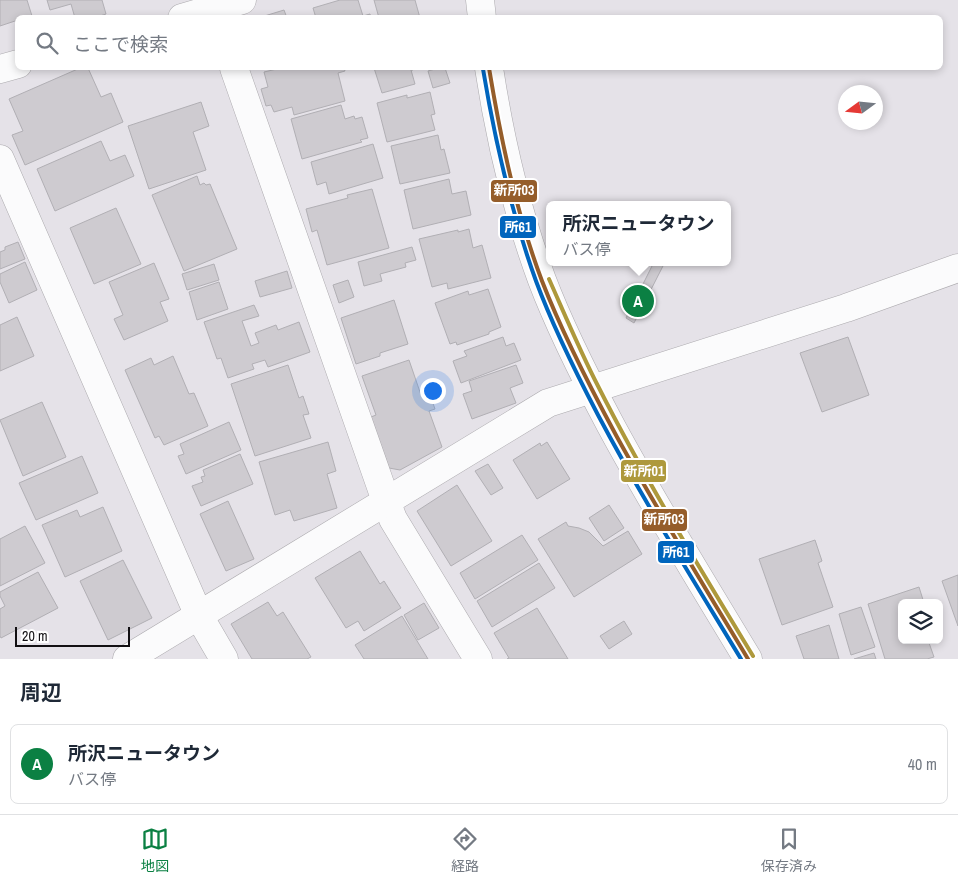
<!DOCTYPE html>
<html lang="ja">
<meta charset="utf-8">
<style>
:root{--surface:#fff;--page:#f6f6f7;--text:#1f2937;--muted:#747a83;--line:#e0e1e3;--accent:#0b8043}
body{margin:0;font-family:"Archivo Narrow","Noto Sans JP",sans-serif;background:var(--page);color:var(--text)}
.controls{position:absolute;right:15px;bottom:15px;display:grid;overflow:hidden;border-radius:8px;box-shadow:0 2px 8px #0003}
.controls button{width:45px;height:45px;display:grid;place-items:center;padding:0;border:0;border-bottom:1px solid var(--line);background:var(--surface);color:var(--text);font:25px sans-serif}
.compass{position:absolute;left:838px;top:85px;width:45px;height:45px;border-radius:50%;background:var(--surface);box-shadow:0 2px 8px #0003;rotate:255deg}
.scale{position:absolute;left:15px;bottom:12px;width:115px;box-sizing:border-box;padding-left:5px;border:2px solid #121013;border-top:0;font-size:14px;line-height:18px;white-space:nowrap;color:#121013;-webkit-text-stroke:4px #fff;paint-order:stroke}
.you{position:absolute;left:432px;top:390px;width:18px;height:18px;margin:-12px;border:4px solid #fff;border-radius:50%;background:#1a73e8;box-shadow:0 0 0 8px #1a73e833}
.badge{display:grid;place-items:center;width:32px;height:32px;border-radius:50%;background:var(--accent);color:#fff;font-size:16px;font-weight:700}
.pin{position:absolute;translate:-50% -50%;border:2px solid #fff;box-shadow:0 1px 5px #0006}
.popup{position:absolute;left:546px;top:201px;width:185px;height:65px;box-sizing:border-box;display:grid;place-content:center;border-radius:8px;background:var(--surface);filter:drop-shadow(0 1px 4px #0005);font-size:16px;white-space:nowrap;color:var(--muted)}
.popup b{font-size:19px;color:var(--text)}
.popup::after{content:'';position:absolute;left:50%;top:100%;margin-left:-10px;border:10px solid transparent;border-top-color:var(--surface)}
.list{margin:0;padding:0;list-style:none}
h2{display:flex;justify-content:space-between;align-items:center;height:65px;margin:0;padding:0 20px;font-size:21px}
h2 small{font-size:16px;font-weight:400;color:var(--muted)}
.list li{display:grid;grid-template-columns:32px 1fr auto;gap:15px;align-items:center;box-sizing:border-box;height:80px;margin:0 10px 10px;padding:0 10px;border:1px solid var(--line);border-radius:8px}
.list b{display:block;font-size:19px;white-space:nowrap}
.list p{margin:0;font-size:16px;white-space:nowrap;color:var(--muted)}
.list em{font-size:16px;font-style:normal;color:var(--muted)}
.icon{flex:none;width:28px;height:28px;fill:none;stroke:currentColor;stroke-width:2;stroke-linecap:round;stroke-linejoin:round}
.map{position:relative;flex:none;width:958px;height:659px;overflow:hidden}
.search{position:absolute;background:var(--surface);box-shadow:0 2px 8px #0003;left:15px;right:15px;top:15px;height:55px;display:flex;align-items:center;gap:12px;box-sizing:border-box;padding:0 18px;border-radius:8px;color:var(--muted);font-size:19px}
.sheet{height:155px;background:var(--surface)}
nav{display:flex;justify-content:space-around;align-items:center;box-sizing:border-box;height:70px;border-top:1px solid var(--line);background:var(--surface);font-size:14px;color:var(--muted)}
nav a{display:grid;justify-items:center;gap:2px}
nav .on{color:var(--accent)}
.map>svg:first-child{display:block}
</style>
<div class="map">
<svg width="958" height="659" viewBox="0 0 958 659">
<rect width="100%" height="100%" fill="#e5e2e8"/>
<g fill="#cecbd0" stroke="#b1afb4">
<path d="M0,0H27L32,16L27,18H18V20L0,26Z"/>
<path d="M47,0H102L106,14L94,18H75L71,4L50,10Z"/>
<path d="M340,0H358L363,16L370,14L371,18H316L313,8Z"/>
<path d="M374,0H415L420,18H379Z"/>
<path d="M284,10L287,18H258Z"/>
<path d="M80,68H88L101,97L111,93L123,122L25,165L12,135L23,131L9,99Z"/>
<path d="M281,68H344L345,71L338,73L345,101L294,115L292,107L274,112L271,105L266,106L261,89L268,87L264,72Z"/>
<path d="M374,68H413V70H411L415,84L382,93Z"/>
<path d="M439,68H445L450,83L433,88L428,71Z"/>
<path d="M430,92L435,114L431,115L435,130L387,142L377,103L407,95V98Z"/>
<path d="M201,102L209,126L193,132L206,170L149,189L128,126Z"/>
<path d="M341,105L345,119L354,116L355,119L362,117L368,138L360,140L362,142L302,159L291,119Z"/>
<path d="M438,135L441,150L444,149L450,173L400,184L391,146Z"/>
<path d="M101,141L110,161L125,155L134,176L55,211L37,169Z"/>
<path d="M373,144L383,178L329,194L326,182L317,185L311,162Z"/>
<path d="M197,176L200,185L204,183L206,185L210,184L237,249L184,271L152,195Z"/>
<path d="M449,179L452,194L466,191L471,215L413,229L404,190Z"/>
<path d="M372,189L389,248L327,265L317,230L312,232L306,209L348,198L347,195Z"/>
<path d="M116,208L141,264L94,284L70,228Z"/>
<path d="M469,229L473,248L482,245L491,278L448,289L447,283L432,287L419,239L458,230V232Z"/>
<path d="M18,242L25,259L0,269V252L5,250V247Z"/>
<path d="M412,247L416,260L405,263L406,267L380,274L382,281L364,286L358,262Z"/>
<path d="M25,262L37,290L9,303L0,282V274Z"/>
<path d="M654,262H665L634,323L626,318Z"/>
<path d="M154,263L169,299L160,302L168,321L124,340L114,319L123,315L109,282Z"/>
<path d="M214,264L219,280L187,290L182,274Z"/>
<path d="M287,271L292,288L260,297L255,281Z"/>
<path d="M348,280L354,297L339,303L333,285Z"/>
<path d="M219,282L228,309L197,320L189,292Z"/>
<path d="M488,289L501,327L489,332V334L457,345L456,342L450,344L435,303L468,291L469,295Z"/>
<path d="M394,300L408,344L380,353V356L356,364L341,318Z"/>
<path d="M254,305L259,316L242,321L251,346L259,343L255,333L276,325L278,330L299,322L310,352L268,367L265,360L252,364L254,369L228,378L221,358L217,359L204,322Z"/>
<path d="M17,317L34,356L0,371V325Z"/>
<path d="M503,337L506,346L514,343L521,360L461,383L453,361L467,356L464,351Z"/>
<path d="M848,337L869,395L822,412L800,353Z"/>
<path d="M173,356L189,394L194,393L208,426L164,445L159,436L155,438L125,370L151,358L154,365Z"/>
<path d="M409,360L421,395L429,392L435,409L429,411L442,447L400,470L389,468L371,417L376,415L362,376Z"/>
<path d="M288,365L299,398L303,396L309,414L303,415L311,438L255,456L231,384Z"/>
<path d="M516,365L523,383L510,388L516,403L472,419L463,394L472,391L469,381Z"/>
<path d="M42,402L66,457L23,476L0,420Z"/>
<path d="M229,422L241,450L186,474L178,456L184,454L180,444Z"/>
<path d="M328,442L336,471L327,474L337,508L294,521L290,510L275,515L259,462Z"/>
<path d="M547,442L570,479L537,499L513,460L540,443L541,446Z"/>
<path d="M240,454L253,484L201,506L192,486L203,482L201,477L205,476L203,470Z"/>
<path d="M82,456L98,493L36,520L19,483Z"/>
<path d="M488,464L503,488L491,495L475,471Z"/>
<path d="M457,485L492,541L451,566L417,511Z"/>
<path d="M228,501L254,559L226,571L200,514Z"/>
<path d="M609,505L624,528L604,541L589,518Z"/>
<path d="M103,507L122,551L65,577L42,525L77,510L80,517Z"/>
<path d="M566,522L568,526L579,528L589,532L603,546L628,531L642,554L574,597L538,539Z"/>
<path d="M25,526L45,563L0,586V539Z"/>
<path d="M522,535L538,560L475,599L460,573Z"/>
<path d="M815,540L822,561L818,563L833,607L782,625L759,559Z"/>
<path d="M360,551L380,584L384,581L401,608L364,631L358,621L346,628L315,578Z"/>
<path d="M123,560L152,618L108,640L80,581Z"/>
<path d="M539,563L555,588L492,627L477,601Z"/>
<path d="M38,572L58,608L1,638L0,636V609L5,606L0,596V592Z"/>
<path d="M958,575V626L942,581Z"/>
<path d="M919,587L924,603H902V640H928L934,657L927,659H885L868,604Z"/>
<path d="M268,602L277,616L283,612L311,657L307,659H252L231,624Z"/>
<path d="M424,603L439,628L418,640L404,615Z"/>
<path d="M861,607L875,647L851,655L839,614Z"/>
<path d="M537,608L568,659H507L509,658L494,633Z"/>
<path d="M402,616L428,659H364L355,645Z"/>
<path d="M624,621L632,634L609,649L600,636Z"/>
<path d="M829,625L839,659H804L796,636Z"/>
<path d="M874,653L876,659H854Z"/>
</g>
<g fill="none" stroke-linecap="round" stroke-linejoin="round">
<defs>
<g id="minor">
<path d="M182,18L242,0"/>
<path d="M234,68L386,501L393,519L478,659"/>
<path d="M0,69L18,64"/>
<path d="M0,159L199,616L224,659"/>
<path d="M127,659L548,403L846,308L958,268"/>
</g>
<g id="tertiary">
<path d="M480,0L482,18"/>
<path d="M489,68C500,140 517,212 542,280C561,330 585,377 610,424C653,504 701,581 748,659"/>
</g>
</defs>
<use href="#minor" stroke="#acaaae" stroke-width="29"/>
<use href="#tertiary" stroke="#acaaae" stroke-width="29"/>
<use href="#minor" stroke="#fbfbfc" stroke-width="28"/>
<use href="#tertiary" stroke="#fbfbfc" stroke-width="28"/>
<defs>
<path id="bus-1" d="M489,68C501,140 516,212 542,281C563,335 590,387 617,437C659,513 704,586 748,659"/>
<path id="bus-2" d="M483,69C495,141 511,212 536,281C553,327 575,371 598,415C642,498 692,578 741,659"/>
<path id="bus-3" d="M549,279C565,315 580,351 598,386C645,479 699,567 753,656"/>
</defs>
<use href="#bus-1" stroke="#fff" stroke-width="8"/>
<use href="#bus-2" stroke="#fff" stroke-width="8"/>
<use href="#bus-3" stroke="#fff" stroke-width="8"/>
<use href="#bus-1" stroke="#955d2a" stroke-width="4"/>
<use href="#bus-2" stroke="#0065bd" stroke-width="4"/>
<use href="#bus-3" stroke="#ae993c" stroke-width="4"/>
</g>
<g stroke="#fff" stroke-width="2">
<rect x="490" y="179" width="48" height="24" rx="5" fill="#955d2a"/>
<rect x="499" y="215" width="38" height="24" rx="5" fill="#0065bd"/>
<rect x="620" y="459" width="47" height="24" rx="5" fill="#ae993c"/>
<rect x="641" y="508" width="47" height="24" rx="5" fill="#955d2a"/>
<rect x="657" y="540" width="38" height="24" rx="5" fill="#0065bd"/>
</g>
<g font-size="14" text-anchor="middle" font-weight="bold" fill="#fff">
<text x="514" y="195">新所03</text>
<text x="518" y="232">所61</text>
<text x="644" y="476">新所01</text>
<text x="664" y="524">新所03</text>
<text x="676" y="557">所61</text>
</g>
</svg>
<div class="controls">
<button><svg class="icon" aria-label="layers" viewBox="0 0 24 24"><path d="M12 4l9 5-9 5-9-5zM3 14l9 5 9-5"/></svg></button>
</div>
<svg class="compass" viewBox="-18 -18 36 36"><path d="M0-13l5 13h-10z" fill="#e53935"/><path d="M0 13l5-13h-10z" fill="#747a83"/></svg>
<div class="scale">20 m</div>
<div class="you"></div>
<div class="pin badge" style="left:638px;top:301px">A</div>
<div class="popup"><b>所沢ニュータウン</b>バス停</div>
<div class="search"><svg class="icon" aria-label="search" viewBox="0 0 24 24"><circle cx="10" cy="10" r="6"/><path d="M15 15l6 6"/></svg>ここで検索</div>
</div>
<section class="sheet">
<h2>周辺<small></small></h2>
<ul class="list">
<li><span class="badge">A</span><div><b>所沢ニュータウン</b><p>バス停</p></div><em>40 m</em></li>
</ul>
</section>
<nav>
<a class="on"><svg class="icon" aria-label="map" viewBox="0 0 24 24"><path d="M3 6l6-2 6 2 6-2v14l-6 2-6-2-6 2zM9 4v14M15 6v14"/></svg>地図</a>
<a><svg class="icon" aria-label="directions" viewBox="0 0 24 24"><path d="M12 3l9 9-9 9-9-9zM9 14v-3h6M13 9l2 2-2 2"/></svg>経路</a>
<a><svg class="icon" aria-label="saved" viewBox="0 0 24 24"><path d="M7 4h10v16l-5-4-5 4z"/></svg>保存済み</a>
</nav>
